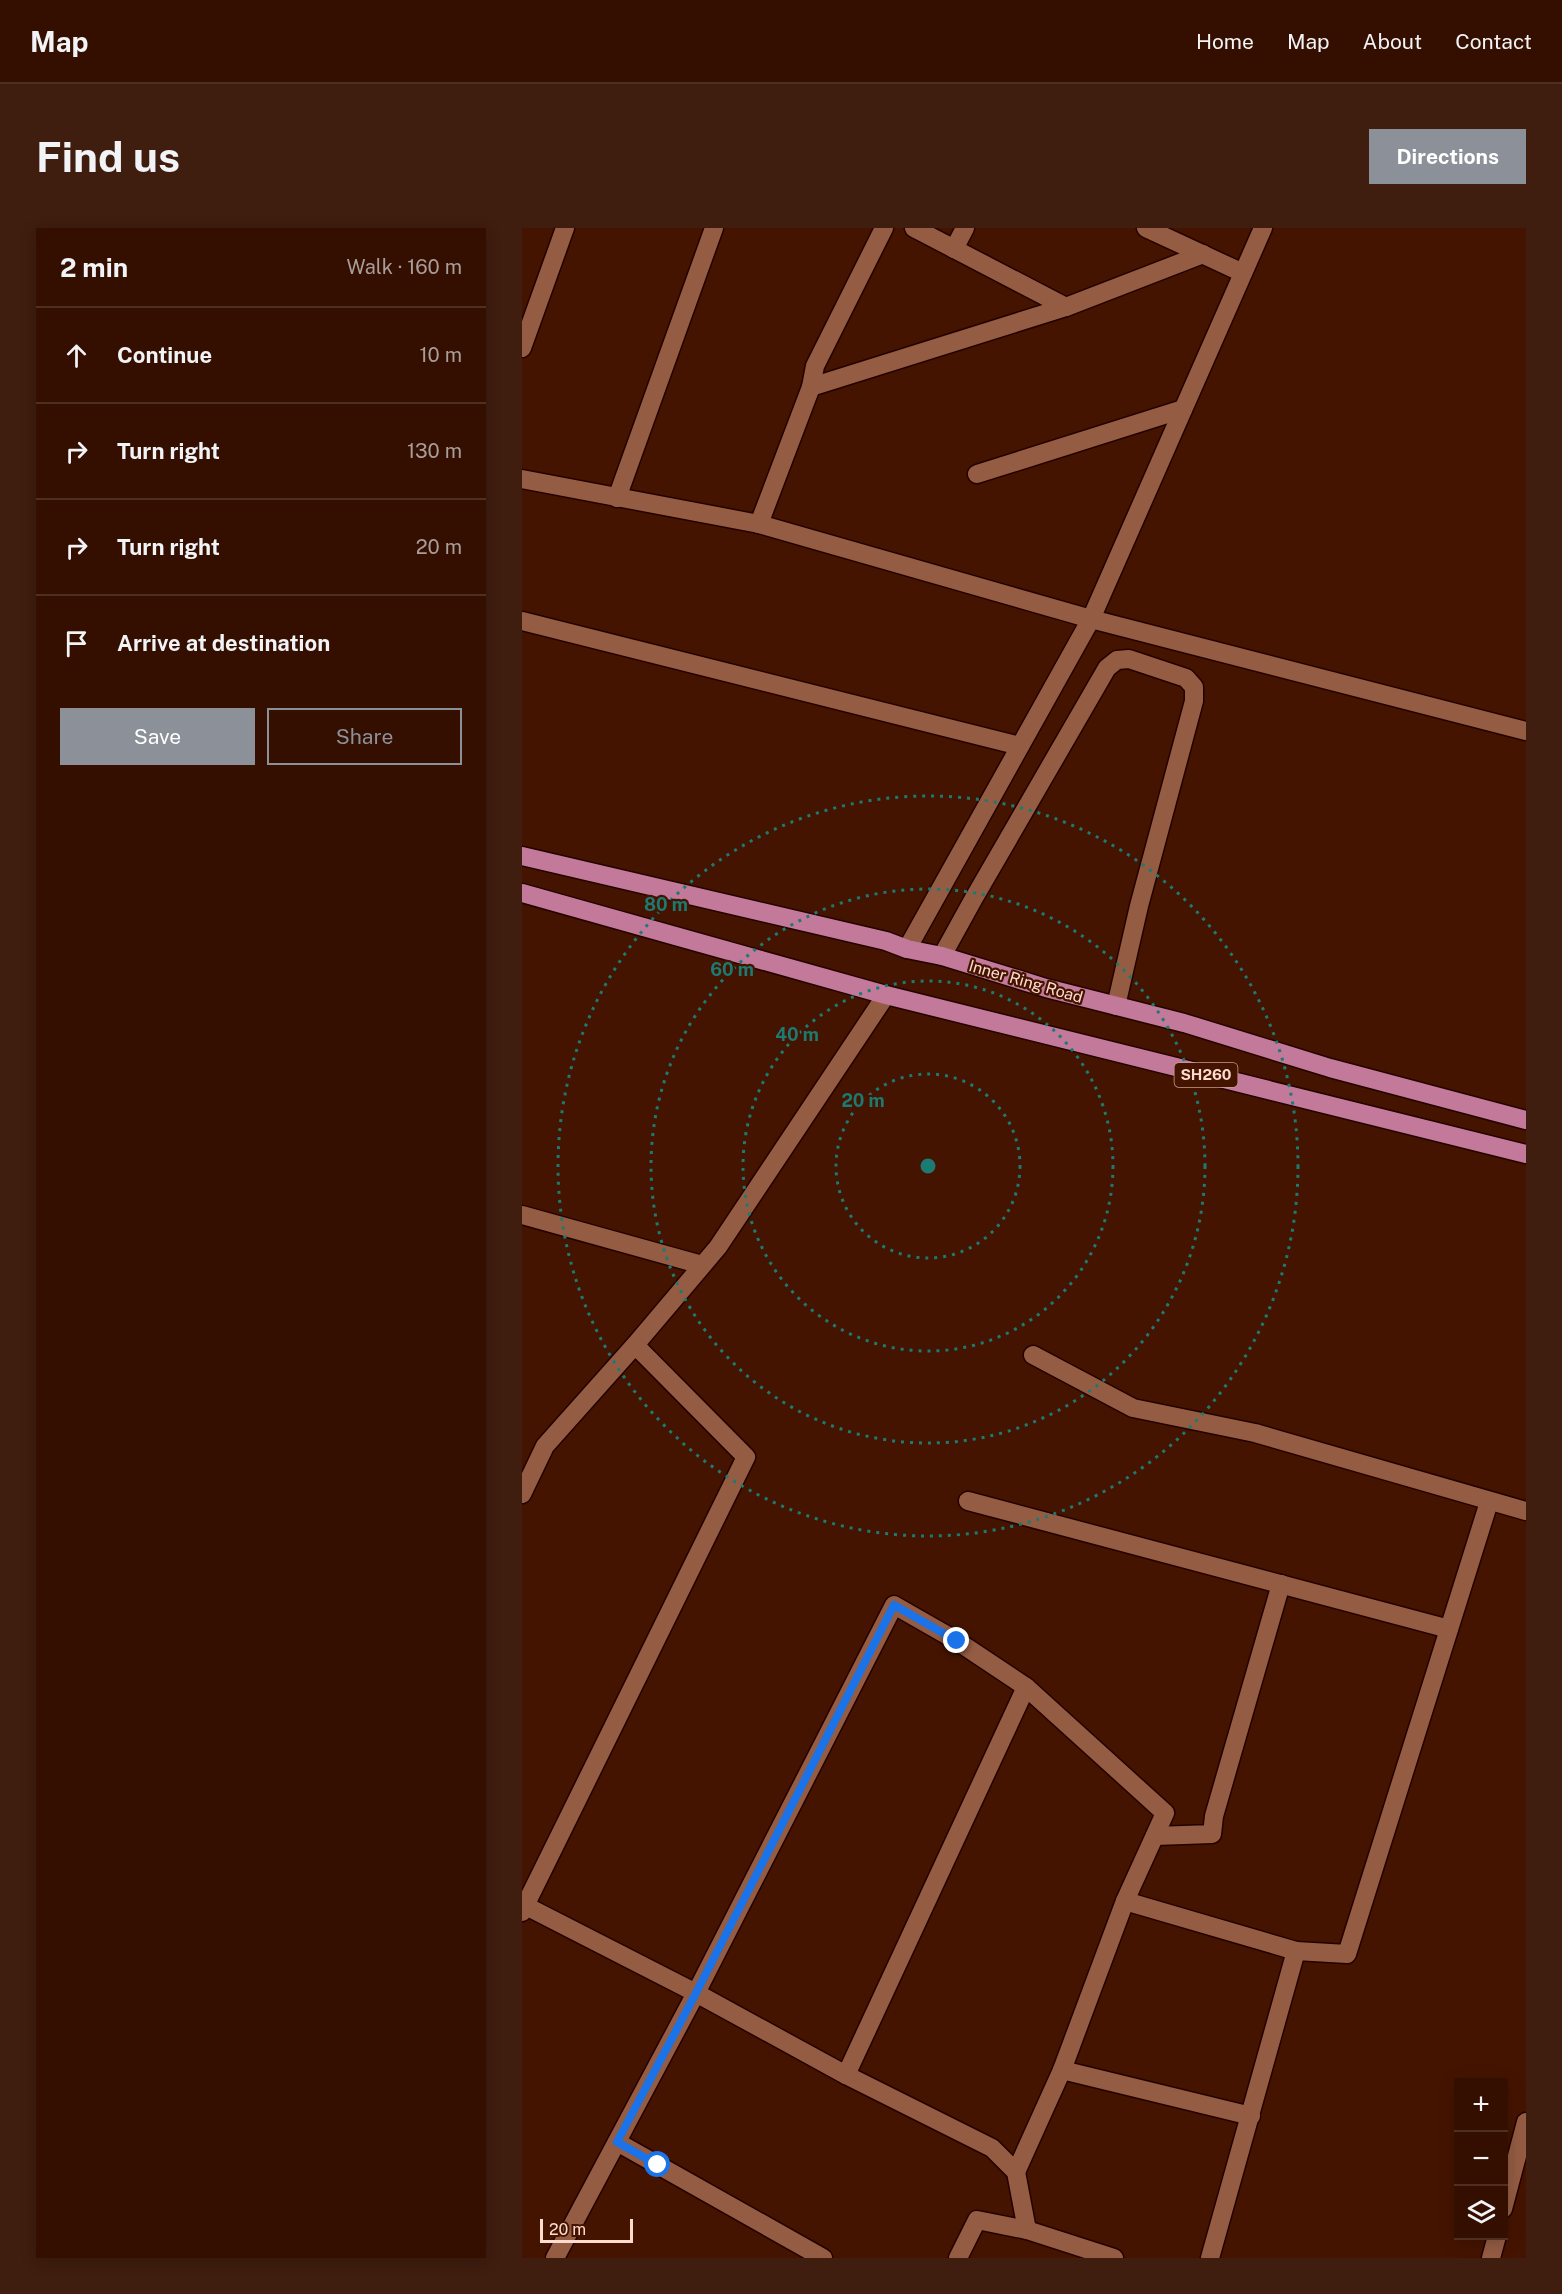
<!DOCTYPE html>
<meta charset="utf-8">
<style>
:root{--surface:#340f00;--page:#3f1d0f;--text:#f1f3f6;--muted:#a99c99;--line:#4e2f22;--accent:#8c9099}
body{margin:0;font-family:"Public Sans",sans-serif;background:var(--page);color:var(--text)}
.controls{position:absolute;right:18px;bottom:18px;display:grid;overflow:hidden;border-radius:0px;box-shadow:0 3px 15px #0003}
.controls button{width:54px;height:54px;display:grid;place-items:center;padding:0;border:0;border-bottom:2px solid var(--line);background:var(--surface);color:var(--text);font:30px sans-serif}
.scale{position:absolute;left:18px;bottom:15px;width:93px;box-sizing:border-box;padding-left:6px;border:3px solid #fddccf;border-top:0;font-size:16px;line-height:21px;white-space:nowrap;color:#fddccf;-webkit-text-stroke:4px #451400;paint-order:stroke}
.stop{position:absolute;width:18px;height:18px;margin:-14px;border:4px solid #1a73e8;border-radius:50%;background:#fff}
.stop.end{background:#1a73e8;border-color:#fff;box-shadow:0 2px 6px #0008}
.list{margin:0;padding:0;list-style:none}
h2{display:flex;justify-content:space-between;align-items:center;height:78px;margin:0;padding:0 24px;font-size:26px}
h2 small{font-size:20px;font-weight:400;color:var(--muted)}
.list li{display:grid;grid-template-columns:39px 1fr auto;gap:18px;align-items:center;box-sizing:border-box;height:96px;padding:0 24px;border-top:2px solid var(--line)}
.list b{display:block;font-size:22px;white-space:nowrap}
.list em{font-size:20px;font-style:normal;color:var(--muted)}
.actions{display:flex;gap:12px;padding:18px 24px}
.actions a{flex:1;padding:14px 0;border:2px solid var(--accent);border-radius:0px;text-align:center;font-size:21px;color:var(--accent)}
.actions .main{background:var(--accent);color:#fff}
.icon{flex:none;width:33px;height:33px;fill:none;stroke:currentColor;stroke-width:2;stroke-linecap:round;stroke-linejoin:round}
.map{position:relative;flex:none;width:1004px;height:2030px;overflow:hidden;border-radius:0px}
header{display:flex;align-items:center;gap:36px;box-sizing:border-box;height:84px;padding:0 30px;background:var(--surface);border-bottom:2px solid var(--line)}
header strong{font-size:28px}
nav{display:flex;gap:33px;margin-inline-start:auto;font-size:21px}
.intro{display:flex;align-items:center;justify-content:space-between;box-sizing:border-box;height:144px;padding:0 36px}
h1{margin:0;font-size:42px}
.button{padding:15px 27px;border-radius:0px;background:var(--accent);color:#fff;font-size:21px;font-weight:700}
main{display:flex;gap:36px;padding:0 36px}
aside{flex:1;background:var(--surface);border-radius:0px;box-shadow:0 3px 15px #0003}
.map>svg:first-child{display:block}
</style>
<header>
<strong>Map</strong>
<nav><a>Home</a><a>Map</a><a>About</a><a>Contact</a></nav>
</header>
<div class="intro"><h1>Find us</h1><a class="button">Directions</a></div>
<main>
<aside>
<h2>2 min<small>Walk · 160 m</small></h2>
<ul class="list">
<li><svg class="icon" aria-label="ahead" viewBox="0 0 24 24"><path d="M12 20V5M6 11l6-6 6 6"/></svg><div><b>Continue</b></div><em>10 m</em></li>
<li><svg class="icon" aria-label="right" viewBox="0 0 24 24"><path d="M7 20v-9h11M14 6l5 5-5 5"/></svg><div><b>Turn right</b></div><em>130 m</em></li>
<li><svg class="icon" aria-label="right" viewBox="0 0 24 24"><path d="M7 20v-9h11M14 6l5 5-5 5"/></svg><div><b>Turn right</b></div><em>20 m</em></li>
<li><svg class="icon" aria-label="arrive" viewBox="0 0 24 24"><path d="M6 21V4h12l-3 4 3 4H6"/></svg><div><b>Arrive at destination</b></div></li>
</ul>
<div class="actions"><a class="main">Save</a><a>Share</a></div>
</aside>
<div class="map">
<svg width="1004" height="2030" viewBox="0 0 1004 2030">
<rect width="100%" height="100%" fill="#451400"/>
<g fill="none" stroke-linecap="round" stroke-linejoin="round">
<defs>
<g id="minor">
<path d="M392,0L544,79L681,26"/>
<path d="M624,0L721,45"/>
<path d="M432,21L443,0"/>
<path d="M0,120L43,0"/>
<path d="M289,159L544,79"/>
<path d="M455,246L661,181"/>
<path d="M0,251L237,296L569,391L1004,503"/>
<path d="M95,270L192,0"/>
<path d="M237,296L289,159L293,138L362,0"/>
<path d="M0,393L498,518"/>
<path d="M385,721L569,391L741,0"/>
<path d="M420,728L452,670L585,440L595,432L607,431L664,450L672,459V473L617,678L594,778"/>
<path d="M0,987L180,1037"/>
<path d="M113,1117L196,1019L364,767"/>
<path d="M511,1127L611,1180L733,1205L1004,1283"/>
<path d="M0,1266L23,1218L113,1117L224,1229L0,1684"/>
<path d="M446,1273L927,1401"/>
<path d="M633,1608L690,1606L692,1588L759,1356"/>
<path d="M603,1673L774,1723L688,2030"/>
<path d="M0,1676L174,1765L324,1847L470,1920L494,1944L505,2002"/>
<path d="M774,1723L825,1726L967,1274"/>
<path d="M540,1842L729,1888"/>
<path d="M324,1847L504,1459"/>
<path d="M95,1914L301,2030"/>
<path d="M981,1981L1004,1894"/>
<path d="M33,2030L174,1765L372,1377L435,1413L504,1459L643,1585L603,1673L540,1842L494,1944"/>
<path d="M436,2030L455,1992L505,2002L592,2030"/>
<path d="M969,2030L975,2008"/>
</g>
<g id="trunk">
<path d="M0,628L364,713L385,721L420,728L524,760L662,795L808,840L1004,892"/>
<path d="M0,665L364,767L1004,926"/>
</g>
</defs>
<use href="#minor" stroke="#240200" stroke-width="21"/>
<use href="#trunk" stroke="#240200" stroke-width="21"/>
<use href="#minor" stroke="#945c43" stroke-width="18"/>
<use href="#trunk" stroke="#c3799a" stroke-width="18"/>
</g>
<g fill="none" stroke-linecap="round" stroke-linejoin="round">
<path stroke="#1a73e8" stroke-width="8" d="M136,1937L95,1914L174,1765L372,1377L435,1413"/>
</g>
<g fill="none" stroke="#1b7b73" stroke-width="3" stroke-dasharray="3 6">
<circle cx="406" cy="938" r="92"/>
<circle cx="406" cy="938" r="185"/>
<circle cx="406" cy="938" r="277"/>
<circle cx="406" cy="938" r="370"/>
</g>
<g text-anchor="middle" stroke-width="4.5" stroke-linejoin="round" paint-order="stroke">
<rect fill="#451400" stroke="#c6a091" stroke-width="1.5" x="652.5" y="835" width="63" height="24" rx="4.5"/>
<g font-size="15" font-weight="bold" fill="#fddccf">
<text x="684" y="852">SH260</text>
</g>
<g font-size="16" fill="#fddccf" stroke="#451400">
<text transform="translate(504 753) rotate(16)" y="6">Inner Ring Road</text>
</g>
</g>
<circle cx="406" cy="938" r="9" fill="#1b7b73" stroke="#451400" stroke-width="3"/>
<g font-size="18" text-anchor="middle" font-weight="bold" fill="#1b7b73" stroke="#451400" stroke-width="4.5" stroke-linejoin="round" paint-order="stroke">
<text x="144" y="683">80 m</text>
<text x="210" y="748">60 m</text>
<text x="275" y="813">40 m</text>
<text x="341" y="879">20 m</text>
</g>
</svg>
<div class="controls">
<button>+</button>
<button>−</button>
<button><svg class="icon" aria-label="layers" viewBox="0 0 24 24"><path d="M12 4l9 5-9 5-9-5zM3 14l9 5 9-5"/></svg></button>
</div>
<div class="scale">20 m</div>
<div class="stop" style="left:136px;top:1937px"></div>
<div class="stop end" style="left:435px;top:1413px"></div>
</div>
</main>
